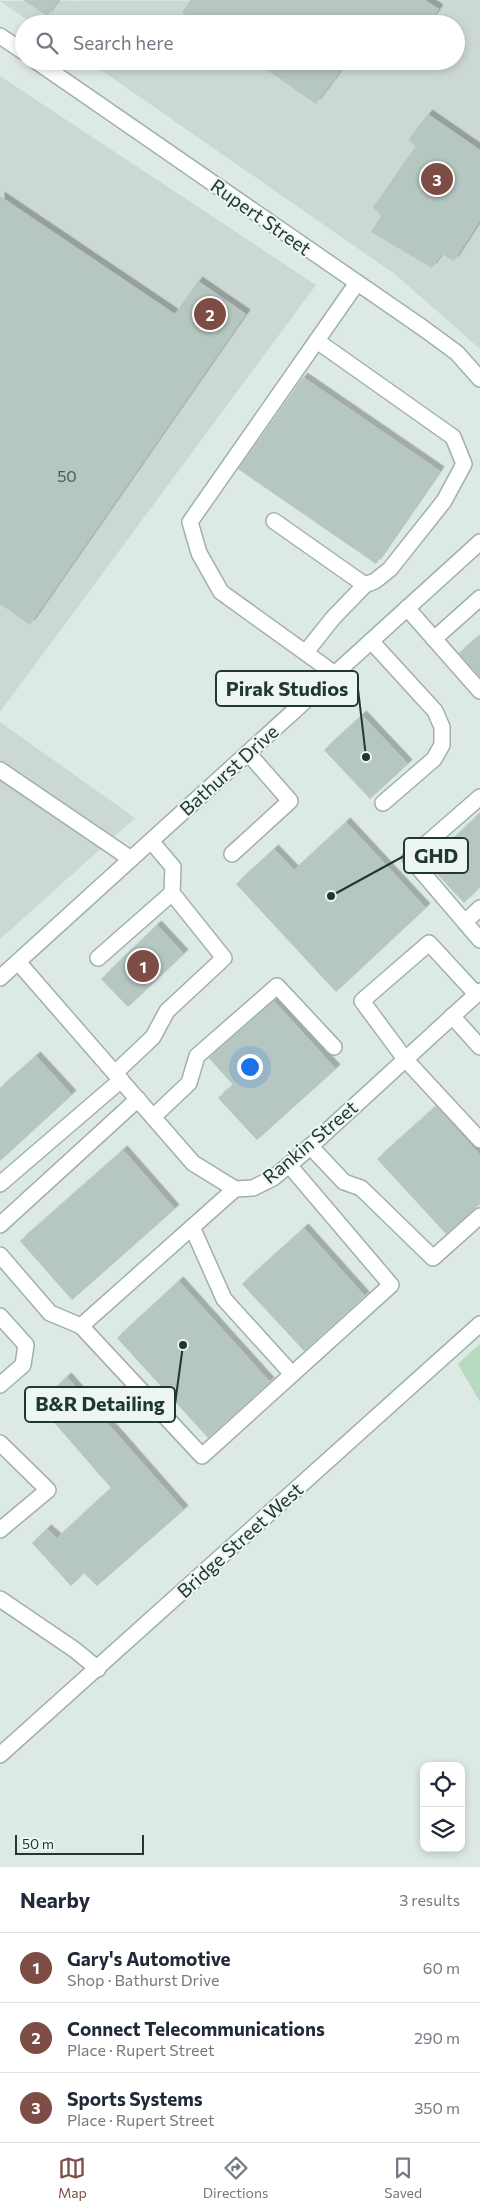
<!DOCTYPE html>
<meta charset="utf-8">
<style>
:root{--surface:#fff;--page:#f2f2f3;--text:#1f2937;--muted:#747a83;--line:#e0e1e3;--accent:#7d4d45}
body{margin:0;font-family:Commissioner,sans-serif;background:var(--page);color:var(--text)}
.controls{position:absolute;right:15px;bottom:15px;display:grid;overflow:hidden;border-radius:10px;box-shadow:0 2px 8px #0003}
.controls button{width:45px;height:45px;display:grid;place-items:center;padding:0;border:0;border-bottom:1px solid var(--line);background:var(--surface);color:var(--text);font:25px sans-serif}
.scale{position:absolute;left:15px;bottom:12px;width:129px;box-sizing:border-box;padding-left:5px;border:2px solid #203831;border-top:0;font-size:14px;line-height:18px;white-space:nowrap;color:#203831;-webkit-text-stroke:4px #eef6f2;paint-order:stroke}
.you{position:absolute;left:249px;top:1066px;width:18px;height:18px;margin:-12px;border:4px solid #fff;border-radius:50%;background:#1a73e8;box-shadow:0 0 0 8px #1a73e833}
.badge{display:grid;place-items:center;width:32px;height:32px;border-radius:50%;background:var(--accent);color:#fff;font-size:16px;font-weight:700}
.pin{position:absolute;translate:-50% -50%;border:2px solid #fff;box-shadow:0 1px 5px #0006}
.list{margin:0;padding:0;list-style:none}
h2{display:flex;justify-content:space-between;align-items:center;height:65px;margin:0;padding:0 20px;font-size:21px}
h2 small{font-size:16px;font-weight:400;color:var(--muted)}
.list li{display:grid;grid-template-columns:32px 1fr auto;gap:15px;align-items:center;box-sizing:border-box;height:70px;padding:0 20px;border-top:1px solid var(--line)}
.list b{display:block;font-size:19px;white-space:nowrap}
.list p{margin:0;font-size:16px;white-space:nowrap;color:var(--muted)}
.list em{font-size:16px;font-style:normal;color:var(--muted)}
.icon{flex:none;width:28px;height:28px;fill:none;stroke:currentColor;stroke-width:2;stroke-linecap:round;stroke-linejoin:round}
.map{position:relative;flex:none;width:480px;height:1867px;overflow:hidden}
.search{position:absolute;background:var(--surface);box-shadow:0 2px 8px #0003;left:15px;right:15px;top:15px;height:55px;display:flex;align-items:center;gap:12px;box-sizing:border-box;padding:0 18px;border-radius:28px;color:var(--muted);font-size:19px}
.sheet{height:275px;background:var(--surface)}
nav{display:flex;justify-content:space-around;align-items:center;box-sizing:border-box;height:70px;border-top:1px solid var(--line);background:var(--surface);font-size:14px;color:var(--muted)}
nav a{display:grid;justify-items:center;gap:2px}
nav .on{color:var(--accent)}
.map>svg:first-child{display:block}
</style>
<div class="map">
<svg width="480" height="1867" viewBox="0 0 480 1867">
<defs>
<filter id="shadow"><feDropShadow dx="4.5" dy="-4.5" stdDeviation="0" flood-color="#0004"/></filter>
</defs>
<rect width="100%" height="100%" fill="#dde9e4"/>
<g fill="#ccd9d3">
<path d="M480,0V349L396,275L88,61H456V24H33L0,1Z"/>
<path d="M0,76L316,285L0,712Z"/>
<path d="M0,722L135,818L0,939Z"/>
</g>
<path fill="#b6dabf" d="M480,1344V1402L458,1364Z"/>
<g fill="#b6c6c0" filter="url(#shadow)">
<path d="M23,0H59L47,16Z"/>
<path d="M190,0H425L439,9L429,24H198L182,13Z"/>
<path d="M254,61H348L316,104Z"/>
<path d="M428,114L480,150V221L454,261L442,254L432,268L371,232L381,216L373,207L416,146L408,140Z"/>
<path d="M0,196L175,314L198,281L246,314L30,625L0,604Z"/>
<path d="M303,377L440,471L376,564L238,469Z"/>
<path d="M480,635V677L459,653Z"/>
<path d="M362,715L408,764L370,799L324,750Z"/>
<path d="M480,813V887L464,903L427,863Z"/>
<path d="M346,822L426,908L336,992L236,884L274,849L294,870Z"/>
<path d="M157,925L184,954L128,1007L101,979Z"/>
<path d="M274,1001L336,1069L257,1140L218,1098L233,1085L209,1058Z"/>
<path d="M36,1056L72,1095L0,1161V1088Z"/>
<path d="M436,1106L480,1155V1204L446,1234L377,1159Z"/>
<path d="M123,1150L175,1209L72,1300L20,1241Z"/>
<path d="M304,1228L365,1296L304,1351L242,1284Z"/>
<path d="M179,1281L270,1382L208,1438L117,1338Z"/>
<path d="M67,1377L184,1510L97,1586L84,1573L71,1586L32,1543L47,1529L57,1538L111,1488L38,1404Z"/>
</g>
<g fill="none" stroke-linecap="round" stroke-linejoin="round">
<defs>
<g id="minor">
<path d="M0,36L24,52"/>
<path d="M36,61L423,328L457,353L480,379"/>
<path d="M274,521L365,585"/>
<path d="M407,608L480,691"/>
<path d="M434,639L480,598"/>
<path d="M371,641L435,711L442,727V745L434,759L383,803"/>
<path d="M306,652L333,618L365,585L375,581L390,569L444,501L464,464L453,437L317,341"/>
<path d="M335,674L221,592L199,553L190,522L357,283"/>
<path d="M0,770L131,859"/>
<path d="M480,797L410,858L480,940"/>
<path d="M232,854L290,801L248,753"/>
<path d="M465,922L480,908"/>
<path d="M98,958L172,893"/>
<path d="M18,962L193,1163L235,1189L253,1188L273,1178L301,1155L480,991"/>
<path d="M0,978L480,542"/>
<path d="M476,994L429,943L362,1001L405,1059L480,1140"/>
<path d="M452,1016L480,1047"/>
<path d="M115,1073L153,1037L167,1011L224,958L172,893L173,867L151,841"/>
<path d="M153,1117L189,1083L197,1056L277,986L334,1047"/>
<path d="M310,1146L344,1182L361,1188L433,1258L480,1216"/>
<path d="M0,1184L121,1080"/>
<path d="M0,1225L138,1099"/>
<path d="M192,1227L224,1299L292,1374"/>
<path d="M0,1255L50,1313L81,1326L235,1189"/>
<path d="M0,1316L26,1345L23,1365L0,1385"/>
<path d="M81,1326L202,1456L391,1285L289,1165"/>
<path d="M0,1443L48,1490L0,1530"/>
<path d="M0,1599L75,1650L98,1669"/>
<path d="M0,1755L480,1324"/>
</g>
</defs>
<use href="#minor" stroke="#a1b0ab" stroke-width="18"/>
<use href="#minor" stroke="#fff" stroke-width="15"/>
</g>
<g text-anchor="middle" stroke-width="4" stroke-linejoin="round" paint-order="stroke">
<g font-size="16" fill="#465c55">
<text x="67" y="482">50</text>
</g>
<g font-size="19" fill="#203831" stroke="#eef6f2">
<text transform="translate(261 217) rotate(35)" y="7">Rupert Street</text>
<text transform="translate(229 770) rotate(-42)" y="7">Bathurst Drive</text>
<text transform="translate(310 1142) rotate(-40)" y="7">Rankin Street</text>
<text transform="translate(240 1540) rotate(-42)" y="7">Bridge Street West</text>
</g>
</g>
<path fill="none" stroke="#203831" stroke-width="2" d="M366 757L358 689M331 896L404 856M183 1345L175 1404"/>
<g fill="#203831" stroke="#eef6f2" stroke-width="2">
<circle cx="366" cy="757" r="5"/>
<circle cx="331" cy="896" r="5"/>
<circle cx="183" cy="1345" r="5"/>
</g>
<g fill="#eef6f2" stroke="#203831" stroke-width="2">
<rect x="216" y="671" width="142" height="35" rx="5"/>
<rect x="404" y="838" width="64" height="35" rx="5"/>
<rect x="25" y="1387" width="150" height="35" rx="5"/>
</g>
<g font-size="20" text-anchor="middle" font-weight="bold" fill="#203831">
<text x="287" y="696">Pirak Studios</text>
<text x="436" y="863">GHD</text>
<text x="100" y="1411">B&amp;R Detailing</text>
</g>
</svg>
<div class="controls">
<button><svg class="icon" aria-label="locate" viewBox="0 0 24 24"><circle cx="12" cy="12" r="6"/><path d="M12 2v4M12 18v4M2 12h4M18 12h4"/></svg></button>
<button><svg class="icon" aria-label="layers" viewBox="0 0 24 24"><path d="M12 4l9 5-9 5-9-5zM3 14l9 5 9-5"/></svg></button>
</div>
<div class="scale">50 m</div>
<div class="you"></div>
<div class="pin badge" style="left:143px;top:966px">1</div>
<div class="pin badge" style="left:210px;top:314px">2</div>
<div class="pin badge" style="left:437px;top:179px">3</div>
<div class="search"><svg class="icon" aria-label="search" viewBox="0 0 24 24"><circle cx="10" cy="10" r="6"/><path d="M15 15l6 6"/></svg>Search here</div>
</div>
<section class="sheet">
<h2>Nearby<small>3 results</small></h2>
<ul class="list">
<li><span class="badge">1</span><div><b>Gary's Automotive</b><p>Shop · Bathurst Drive</p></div><em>60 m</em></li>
<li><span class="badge">2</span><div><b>Connect Telecommunications</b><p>Place · Rupert Street</p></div><em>290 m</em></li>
<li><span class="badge">3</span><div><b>Sports Systems</b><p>Place · Rupert Street</p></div><em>350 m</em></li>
</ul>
</section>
<nav>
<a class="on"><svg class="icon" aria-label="map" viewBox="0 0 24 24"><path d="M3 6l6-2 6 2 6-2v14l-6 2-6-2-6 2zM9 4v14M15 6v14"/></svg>Map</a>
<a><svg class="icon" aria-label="directions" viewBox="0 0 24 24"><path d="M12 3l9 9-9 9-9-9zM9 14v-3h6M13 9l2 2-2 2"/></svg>Directions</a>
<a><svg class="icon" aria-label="saved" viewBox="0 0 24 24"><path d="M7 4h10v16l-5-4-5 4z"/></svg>Saved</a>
</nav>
